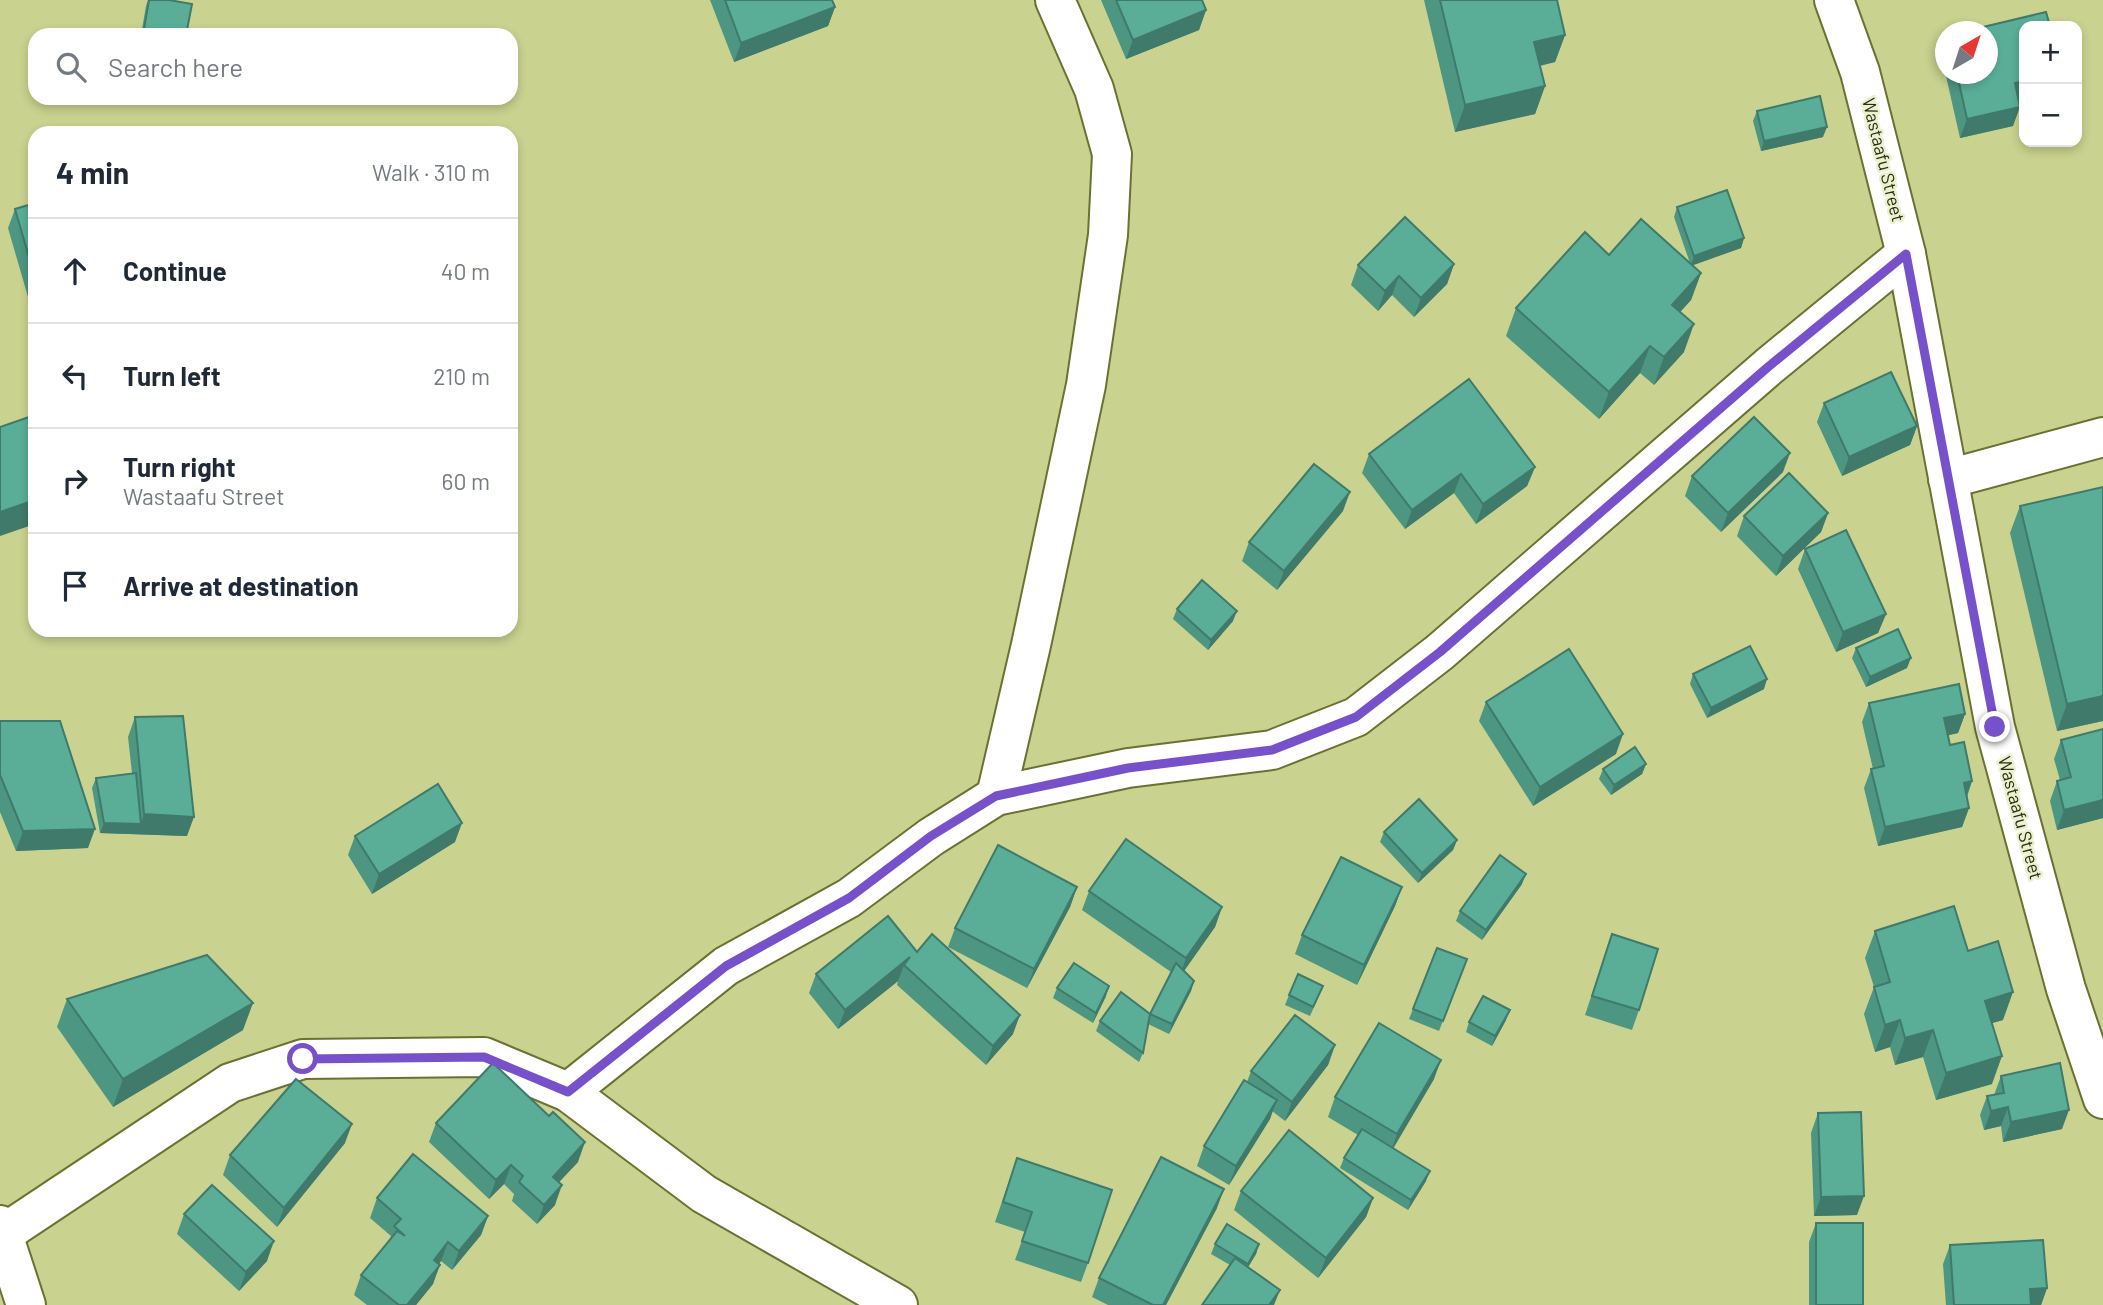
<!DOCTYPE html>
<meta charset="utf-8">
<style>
:root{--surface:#fff;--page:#f2f2f3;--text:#1f2937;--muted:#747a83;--line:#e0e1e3}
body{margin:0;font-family:Barlow,sans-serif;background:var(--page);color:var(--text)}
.controls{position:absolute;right:21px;top:21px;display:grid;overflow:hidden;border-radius:14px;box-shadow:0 4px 10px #0003}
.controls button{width:63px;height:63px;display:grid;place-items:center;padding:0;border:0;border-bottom:2px solid var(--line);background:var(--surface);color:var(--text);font:35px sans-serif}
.compass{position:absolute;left:1935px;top:21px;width:63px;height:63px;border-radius:50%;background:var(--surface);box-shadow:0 4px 10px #0003;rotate:39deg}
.stop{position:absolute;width:21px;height:21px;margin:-16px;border:5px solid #7751ca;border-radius:50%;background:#fff}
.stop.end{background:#7751ca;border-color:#fff;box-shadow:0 2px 7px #0008}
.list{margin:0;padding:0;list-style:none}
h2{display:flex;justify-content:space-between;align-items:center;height:91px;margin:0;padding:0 28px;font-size:30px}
h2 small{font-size:23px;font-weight:400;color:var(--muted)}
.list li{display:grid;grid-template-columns:46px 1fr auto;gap:21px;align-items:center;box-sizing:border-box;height:105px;padding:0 28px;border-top:2px solid var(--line)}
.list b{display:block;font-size:26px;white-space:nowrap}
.list p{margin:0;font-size:23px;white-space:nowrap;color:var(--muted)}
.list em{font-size:23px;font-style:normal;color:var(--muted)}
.icon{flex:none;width:38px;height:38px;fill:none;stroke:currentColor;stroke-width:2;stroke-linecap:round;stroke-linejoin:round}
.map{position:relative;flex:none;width:2103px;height:1305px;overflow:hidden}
.search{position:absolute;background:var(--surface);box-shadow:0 4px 10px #0003;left:28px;top:28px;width:490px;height:77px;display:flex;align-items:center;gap:18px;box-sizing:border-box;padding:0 24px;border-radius:21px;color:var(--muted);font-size:26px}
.panel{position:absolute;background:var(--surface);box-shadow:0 4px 10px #0003;left:28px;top:126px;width:490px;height:511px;border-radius:21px}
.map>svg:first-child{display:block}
</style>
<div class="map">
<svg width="2103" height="1305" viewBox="0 0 2103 1305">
<rect width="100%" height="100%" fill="#cad28f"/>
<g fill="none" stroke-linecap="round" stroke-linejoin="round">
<defs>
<g id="street">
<path d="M1834,0L1860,72L1906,254L1995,727L2066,989L2103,1099"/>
<path d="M1948,479L2103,437"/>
<path d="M996,796L1031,645L1086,385L1108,235L1112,154L1094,89L1055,0"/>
<path d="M568,1092L726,966L849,898L931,837L996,796L1128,768L1272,750L1356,717L1440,652L1768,367L1906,254"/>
<path d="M0,1225L26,1305"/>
<path d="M0,1236L230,1083L303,1059L484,1057L568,1092L704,1194L898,1305"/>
</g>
</defs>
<use href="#street" stroke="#6b7130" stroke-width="42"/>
<use href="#street" stroke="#fff" stroke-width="38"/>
</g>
<g fill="#4d9682">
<path d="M148,0H169L186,35H141L146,6Z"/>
<path d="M710,0H832L835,7L828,26L734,62Z"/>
<path d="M1101,0H1202L1206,10L1199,30L1126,59Z"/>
<path d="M1424,0H1557L1565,35L1555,62L1540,66L1545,86L1535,114L1455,132Z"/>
<path d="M1945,41V74H1987L2019,100L2013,126L1960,138L1941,54Z"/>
<path d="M1757,111L1823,137L1761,151L1753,121Z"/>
<path d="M35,203V321L8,228L15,209Z"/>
<path d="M1677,207L1744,238L1741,248L1692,265L1701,273L1691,300L1680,312L1684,352L1654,385L1640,373L1599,419L1506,336L1516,308L1609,255L1690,263L1674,217Z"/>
<path d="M1454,264L1447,284L1414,317L1392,295L1378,311L1351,285L1358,265Z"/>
<path d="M1824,403L1917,426L1910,445L1842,476L1817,422Z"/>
<path d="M1369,454L1535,467L1527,486L1476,524L1454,493L1405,529L1362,473Z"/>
<path d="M1783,472L1721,532L1685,496L1692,476Z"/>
<path d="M2020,506L2103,721L2057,731L2010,533Z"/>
<path d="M1343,511L1277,590L1242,561L1249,542Z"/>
<path d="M1828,513L1821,532L1776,576L1737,536L1744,516Z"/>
<path d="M1805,549L1886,614L1878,633L1836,652L1798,569Z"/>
<path d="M1177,609L1233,621L1208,650L1173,619Z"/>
<path d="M1856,648L1907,668L1866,687L1852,658Z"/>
<path d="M1693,674L1764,689L1707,718L1690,684Z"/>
<path d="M1486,702L1616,754L1533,806L1479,721Z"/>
<path d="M1869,703L1965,714L1958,733L1948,735L1950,745L1972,781L1967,797L1969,808L1962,827L1878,846L1864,788L1871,769H1873L1862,722Z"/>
<path d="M135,717L187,836L100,833L92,788L96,778L132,773L128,737Z"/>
<path d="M0,721L88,848L16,851L0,812Z"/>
<path d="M2103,729V818L2057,830L2050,801L2057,781L2060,780L2054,759L2061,740Z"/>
<path d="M1646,764L1642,774L1611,795L1599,779L1603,769Z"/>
<path d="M1384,832L1457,840L1453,850L1418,883L1380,842Z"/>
<path d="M355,836L455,842L372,894L348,855Z"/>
<path d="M1522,884L1482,940L1456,921L1460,911Z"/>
<path d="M1077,887L1070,907L1027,988L948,947L955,928Z"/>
<path d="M1402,887L1395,906L1357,985L1295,954L1302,935Z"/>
<path d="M1089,891L1222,907L1215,927L1184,971L1194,981L1191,991L1169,1034L1148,1024L1143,1053L1139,1062L1096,1031L1100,1021L1150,1014L1171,972L1082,910Z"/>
<path d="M1875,931L1968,951L2003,1020L1992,1023V1084L1936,1100L1923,1057L1895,1065L1890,1047L1875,1052L1864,1014L1874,987L1865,958Z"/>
<path d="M1612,934L1639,1010L1632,1030L1585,1015Z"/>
<path d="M1437,948L1467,959L1439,1031L1409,1019Z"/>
<path d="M917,952L1013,1034L986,1065L897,985L898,981L838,1029L809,993L816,974Z"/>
<path d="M1057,988L1106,996L1093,1023L1053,998Z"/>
<path d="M1289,995L1319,996L1310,1016L1285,1005Z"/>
<path d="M67,999L243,1030L113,1107L57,1027Z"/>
<path d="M1506,1020L1492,1046L1466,1032L1469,1022Z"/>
<path d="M1335,1045L1328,1065L1285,1121L1272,1111L1270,1119L1229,1185L1197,1166L1204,1146L1247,1082L1251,1071Z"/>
<path d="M2001,1076L2062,1129L2003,1142L2001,1126L1984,1130L1980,1115L1987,1096L1994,1095Z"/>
<path d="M1434,1079L1393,1148L1426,1181L1408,1210L1340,1168L1344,1158L1358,1135L1328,1117L1335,1097Z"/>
<path d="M1818,1113L1857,1215L1814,1216L1811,1133Z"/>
<path d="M436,1123L578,1162L559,1182L555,1205L537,1224L512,1201L514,1194L504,1184L489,1199L429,1142Z"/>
<path d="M345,1143L277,1227L223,1175L230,1155Z"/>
<path d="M1017,1158L1088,1263L1081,1282L1015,1260L1025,1232L995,1222Z"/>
<path d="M1241,1191L1373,1198L1366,1217L1318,1278L1234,1210Z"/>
<path d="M377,1198L488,1216L481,1235L452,1270L441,1261L439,1264L433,1284L416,1305H367L354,1295L361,1275L389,1241L391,1236L370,1218Z"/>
<path d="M1217,1208L1166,1305H1108L1092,1297L1099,1278Z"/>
<path d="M184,1214L267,1261L239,1291L177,1234Z"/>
<path d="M1816,1223L1863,1305H1809V1242Z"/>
<path d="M1215,1244H1259L1256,1254L1248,1267L1230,1265L1211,1254Z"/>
<path d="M1950,1245L2047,1288L2041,1305H1946L1943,1264Z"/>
</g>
<g fill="#3f7a6a">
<path d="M835,7L828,26L734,62L741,43Z"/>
<path d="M1206,10L1199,30L1126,59L1133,40Z"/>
<path d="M1565,35L1555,62L1524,69L1534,42Z"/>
<path d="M2024,81V98L2008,102L2015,83Z"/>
<path d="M1545,86L1535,114L1455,132L1465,105Z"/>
<path d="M2020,107L2013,126L1960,138L1967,119Z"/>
<path d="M1827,127L1823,137L1761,151L1764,141Z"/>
<path d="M1744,238L1741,248L1691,266L1694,256Z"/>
<path d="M1454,264L1447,284L1414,317L1421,298Z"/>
<path d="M1701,273L1691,300L1662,332L1672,305Z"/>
<path d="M1399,276L1392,295L1378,311L1385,291Z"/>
<path d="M1694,324L1684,352L1654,385L1664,357Z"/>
<path d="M1650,346L1640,373L1599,419L1609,392Z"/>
<path d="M1917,426L1910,445L1842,476L1849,457Z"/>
<path d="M1790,453L1783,472L1721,532L1728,513Z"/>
<path d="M1535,467L1527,486L1476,524L1483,504Z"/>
<path d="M1461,474L1454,493L1405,529L1412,510Z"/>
<path d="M1350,492L1343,511L1277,590L1284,571Z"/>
<path d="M35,500V524L0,536V512Z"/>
<path d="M1828,513L1821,532L1776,576L1783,556Z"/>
<path d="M1237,611L1233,621L1208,650L1211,640Z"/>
<path d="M1886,614L1878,633L1836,652L1843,632Z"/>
<path d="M1911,658L1907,668L1866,687L1870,677Z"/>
<path d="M1767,679L1764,689L1707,718L1711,708Z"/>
<path d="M2103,696V721L2057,731L2067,704Z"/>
<path d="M1965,714L1958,733L1937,738L1944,718Z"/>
<path d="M1623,734L1616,754L1533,806L1540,787Z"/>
<path d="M1646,764L1642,774L1611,795L1614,785Z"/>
<path d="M1972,781L1965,800L1964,783Z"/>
<path d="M2103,800V818L2057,830L2064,810Z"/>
<path d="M1969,808L1962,827L1878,846L1885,827Z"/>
<path d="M144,814L194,817L187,836L100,833L104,823L141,824Z"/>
<path d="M462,823L455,842L372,894L379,874Z"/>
<path d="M95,829L88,848L16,851L23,831Z"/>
<path d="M1457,840L1453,850L1418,883L1422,873Z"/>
<path d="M1526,874L1522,884L1482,940L1486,930Z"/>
<path d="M1077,887L1070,907L1027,988L1034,969Z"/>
<path d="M1402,887L1395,906L1357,985L1364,965Z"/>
<path d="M1222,907L1215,927L1179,978L1186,958Z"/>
<path d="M910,957L904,965L898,981L838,1029L845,1010Z"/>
<path d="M1194,981L1191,991L1169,1034L1172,1024Z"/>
<path d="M1109,986L1106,996L1093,1023L1096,1013Z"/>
<path d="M2013,992L2003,1020L1975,1028L1985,1001Z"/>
<path d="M253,1003L243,1030L113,1107L123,1079Z"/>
<path d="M1510,1010L1506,1020L1492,1046L1495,1036Z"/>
<path d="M1020,1015L1013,1034L986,1065L993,1046Z"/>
<path d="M1900,1020L1890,1047L1875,1052L1885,1025Z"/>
<path d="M1933,1030L1923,1057L1895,1065L1905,1038Z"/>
<path d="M1335,1045L1328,1065L1285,1121L1292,1102Z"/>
<path d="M2002,1056L1992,1084L1936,1100L1946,1073Z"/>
<path d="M1441,1060L1434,1079L1390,1154L1397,1134Z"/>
<path d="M1277,1100L1270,1119L1229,1185L1236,1166Z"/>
<path d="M2008,1107L2001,1126L1984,1130L1991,1111Z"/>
<path d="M2069,1110L2062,1129L2003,1142L2011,1122Z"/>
<path d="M352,1124L345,1143L277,1227L284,1208Z"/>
<path d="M585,1142L578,1162L546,1196L553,1177Z"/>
<path d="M511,1165L504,1184L489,1199L496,1180Z"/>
<path d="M1430,1171L1426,1181L1408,1210L1411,1200Z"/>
<path d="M562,1185L555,1205L537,1224L544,1205Z"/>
<path d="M1224,1189L1217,1208L1166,1305H1163Z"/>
<path d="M1864,1196L1857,1215L1814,1216L1821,1197Z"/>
<path d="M1373,1198L1366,1217L1318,1278L1326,1258Z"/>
<path d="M488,1216L481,1235L452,1270L459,1251Z"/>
<path d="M274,1241L267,1261L239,1291L246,1272Z"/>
<path d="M448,1242L441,1261L427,1279L434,1260Z"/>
<path d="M1259,1244L1256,1254L1244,1274L1248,1264Z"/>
<path d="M440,1265L433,1284L416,1305H407Z"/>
<path d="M2047,1288L2041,1305H2024L2030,1289Z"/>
<path d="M1280,1290L1274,1305H1269Z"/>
</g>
<g fill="#5aae97" stroke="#3f7a6a" stroke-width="2">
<path d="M149,0H169L192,4L186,35H143Z"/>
<path d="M725,0H832L835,7L741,43Z"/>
<path d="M1116,0H1202L1206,10L1133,40Z"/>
<path d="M1440,0H1557L1565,35L1534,42L1545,86L1465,105Z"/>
<path d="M2046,12L2050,26H2024V81L2015,83L2020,107L1967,119L1957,74H1987V32H1962Z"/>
<path d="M1820,96L1827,127L1764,141L1757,111Z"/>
<path d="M1727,190L1744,238L1694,256L1677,207Z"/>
<path d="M35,203V278L15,209Z"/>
<path d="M1405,217L1454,264L1421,298L1399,276L1385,291L1358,265Z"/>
<path d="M1641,219L1701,273L1672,305L1694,324L1664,357L1650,346L1609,392L1516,308L1585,232L1609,255Z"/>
<path d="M1891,372L1917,426L1849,457L1824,403Z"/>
<path d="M1469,379L1535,467L1483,504L1461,474L1412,510L1369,454Z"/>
<path d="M35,415V500L0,512V427Z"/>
<path d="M1754,417L1790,453L1728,513L1692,476Z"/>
<path d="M1314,464L1350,492L1284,571L1249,542Z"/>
<path d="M1789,473L1828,513L1783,556L1744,516Z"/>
<path d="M2103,487V696L2067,704L2020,506Z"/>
<path d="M1846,530L1886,614L1843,632L1805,549Z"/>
<path d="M1202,580L1237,611L1211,640L1177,609Z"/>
<path d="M1898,629L1911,658L1870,677L1856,648Z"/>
<path d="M1750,646L1767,679L1711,708L1693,674Z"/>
<path d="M1569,649L1623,734L1540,787L1486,702Z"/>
<path d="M1959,684L1965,714L1944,718L1950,745L1964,742L1972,781L1964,783L1969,808L1885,827L1871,769L1884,766L1869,703Z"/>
<path d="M183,716L194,817L144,814L135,717Z"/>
<path d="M0,721H60L95,829L23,831L0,775Z"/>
<path d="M2103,729V800L2064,810L2057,781L2071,777L2061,740Z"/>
<path d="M1635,747L1646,764L1614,785L1603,769Z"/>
<path d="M136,773L141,824L104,823L96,778Z"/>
<path d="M438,784L462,823L379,874L355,836Z"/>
<path d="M1419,799L1457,840L1422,873L1384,832Z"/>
<path d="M1126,839L1222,907L1186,958L1089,891Z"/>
<path d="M998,845L1077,887L1034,969L955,928Z"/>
<path d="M1500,855L1526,874L1486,930L1460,911Z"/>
<path d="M1341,857L1402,887L1364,965L1302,935Z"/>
<path d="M1954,906L1968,951L1998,941L2013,992L1985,1001L2002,1056L1946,1073L1933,1030L1905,1038L1900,1020L1885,1025L1874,987L1890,982L1875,931Z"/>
<path d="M888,916L917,952L932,934L1020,1015L993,1046L904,965L910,957L845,1010L816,974Z"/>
<path d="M1612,934L1658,949L1639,1010L1592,996Z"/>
<path d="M1437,948L1467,959L1443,1021L1413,1009Z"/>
<path d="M207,955L253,1003L123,1079L67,999Z"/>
<path d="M1074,963L1109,986L1096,1013L1057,988Z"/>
<path d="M1176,963L1194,981L1172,1024L1150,1014Z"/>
<path d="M1298,974L1323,986L1313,1007L1289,995Z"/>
<path d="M1121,992L1150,1014L1143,1053L1100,1021Z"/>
<path d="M1483,996L1510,1010L1495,1036L1469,1022Z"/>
<path d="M1295,1015L1335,1045L1292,1102L1251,1071Z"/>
<path d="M1379,1023L1441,1060L1397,1134L1335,1097Z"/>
<path d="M493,1063L549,1116L553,1112L585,1142L553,1177L562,1185L544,1205L519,1182L523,1176L511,1165L496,1180L436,1123Z"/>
<path d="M2060,1063L2069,1110L2011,1122L2008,1107L1991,1111L1987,1096L2004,1093L2001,1076Z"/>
<path d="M296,1079L352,1124L284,1208L230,1155Z"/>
<path d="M1244,1080L1277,1100L1236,1166L1204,1146Z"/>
<path d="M1861,1112L1864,1196L1821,1197L1818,1113Z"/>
<path d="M1362,1129L1430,1171L1411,1200L1344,1158Z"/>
<path d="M1289,1130L1373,1198L1326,1258L1241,1191Z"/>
<path d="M413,1154L488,1216L459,1251L448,1242L434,1260L440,1265L407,1305H399L361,1275L397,1231L405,1236L394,1226L401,1219L377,1198Z"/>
<path d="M1161,1157L1224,1189L1163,1305H1153L1099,1278Z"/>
<path d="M1017,1158L1112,1190L1088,1263L1022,1241L1032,1212L1003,1202Z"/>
<path d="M212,1185L274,1241L246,1272L184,1214Z"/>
<rect x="1816" y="1223" width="47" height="82"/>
<path d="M1227,1224L1259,1244L1248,1264L1215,1244Z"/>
<path d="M2043,1240L2047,1288L2030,1289L2031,1305H1954L1950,1245Z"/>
<path d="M1235,1258L1280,1290L1269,1305H1202Z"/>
</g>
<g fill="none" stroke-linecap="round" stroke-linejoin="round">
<path stroke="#7751ca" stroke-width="9" d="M303,1059L484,1057L568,1092L726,966L849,898L931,836L996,796L1128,768L1272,750L1356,717L1440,652L1768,367L1906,254L1995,727"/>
</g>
<g text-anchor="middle" stroke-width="5" stroke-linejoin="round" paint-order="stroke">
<g font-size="18" fill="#2b2e13" stroke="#ebf0ce">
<text transform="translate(1883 160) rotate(76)" y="6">Wastaafu Street</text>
<text transform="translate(2020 818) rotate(75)" y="6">Wastaafu Street</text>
</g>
</g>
</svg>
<div class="controls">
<button>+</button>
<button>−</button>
</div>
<svg class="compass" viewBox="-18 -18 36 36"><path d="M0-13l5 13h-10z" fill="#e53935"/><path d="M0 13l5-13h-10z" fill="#747a83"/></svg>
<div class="stop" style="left:303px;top:1059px"></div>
<div class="stop end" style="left:1995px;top:727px"></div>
<div class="search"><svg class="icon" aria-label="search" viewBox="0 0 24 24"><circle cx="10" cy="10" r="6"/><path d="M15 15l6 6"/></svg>Search here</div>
<section class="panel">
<h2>4 min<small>Walk · 310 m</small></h2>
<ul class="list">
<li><svg class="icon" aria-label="ahead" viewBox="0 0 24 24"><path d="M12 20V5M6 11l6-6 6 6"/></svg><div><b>Continue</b></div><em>40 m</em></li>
<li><svg class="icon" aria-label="left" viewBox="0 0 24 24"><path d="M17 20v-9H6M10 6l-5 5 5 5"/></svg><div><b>Turn left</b></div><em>210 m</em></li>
<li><svg class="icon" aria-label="right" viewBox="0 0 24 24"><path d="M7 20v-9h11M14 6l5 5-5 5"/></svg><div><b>Turn right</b><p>Wastaafu Street</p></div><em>60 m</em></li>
<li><svg class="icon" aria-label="arrive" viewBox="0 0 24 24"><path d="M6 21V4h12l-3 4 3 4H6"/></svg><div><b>Arrive at destination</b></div></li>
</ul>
</section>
</div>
